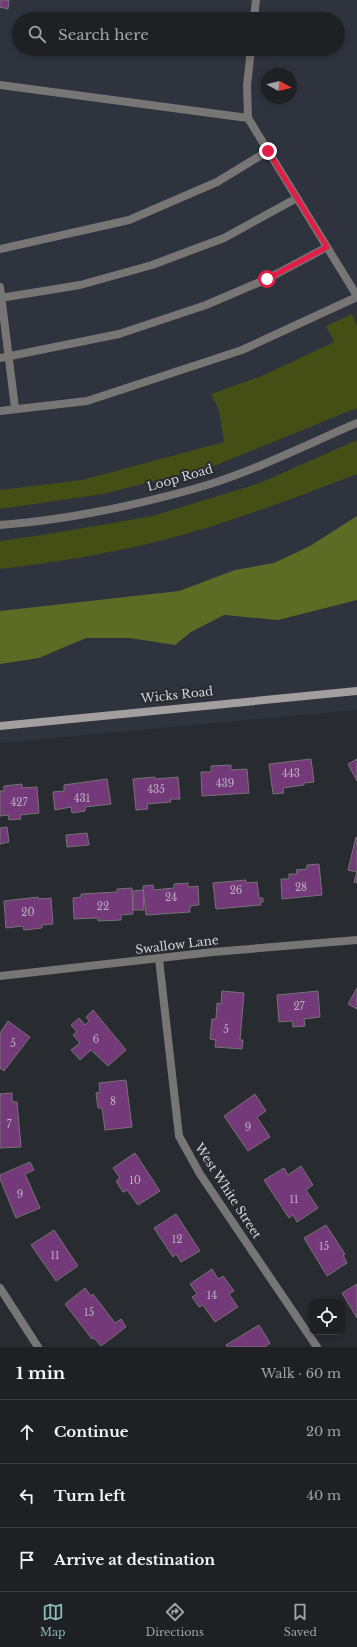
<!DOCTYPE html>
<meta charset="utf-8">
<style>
:root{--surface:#1e2023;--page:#26282b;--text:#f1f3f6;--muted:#a1a3a6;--line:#3c3e41;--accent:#8bbbb9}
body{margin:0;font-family:"Libre Baskerville",serif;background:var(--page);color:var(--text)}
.controls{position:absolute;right:12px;bottom:12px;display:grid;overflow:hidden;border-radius:8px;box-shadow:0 2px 6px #0003}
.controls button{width:36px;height:36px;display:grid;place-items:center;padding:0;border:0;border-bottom:1px solid var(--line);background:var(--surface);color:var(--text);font:20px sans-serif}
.compass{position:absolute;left:261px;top:68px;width:36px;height:36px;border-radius:50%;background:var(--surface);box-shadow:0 2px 6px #0003;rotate:98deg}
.stop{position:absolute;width:12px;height:12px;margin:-9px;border:3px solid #e11d48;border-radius:50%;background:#fff}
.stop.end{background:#e11d48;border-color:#fff;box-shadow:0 1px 4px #0008}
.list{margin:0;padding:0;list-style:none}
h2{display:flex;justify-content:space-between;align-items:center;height:52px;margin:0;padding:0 16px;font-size:17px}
h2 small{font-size:13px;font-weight:400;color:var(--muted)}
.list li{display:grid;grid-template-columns:26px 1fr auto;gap:12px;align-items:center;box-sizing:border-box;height:64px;padding:0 16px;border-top:1px solid var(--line)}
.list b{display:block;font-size:15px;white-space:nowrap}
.list em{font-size:13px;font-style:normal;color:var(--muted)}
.icon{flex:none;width:22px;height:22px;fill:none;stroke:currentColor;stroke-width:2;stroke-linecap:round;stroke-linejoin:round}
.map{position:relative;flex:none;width:357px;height:1347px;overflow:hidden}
.search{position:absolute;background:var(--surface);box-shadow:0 2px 6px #0003;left:12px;right:12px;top:12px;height:44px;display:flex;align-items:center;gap:10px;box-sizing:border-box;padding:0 14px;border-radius:22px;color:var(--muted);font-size:15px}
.sheet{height:244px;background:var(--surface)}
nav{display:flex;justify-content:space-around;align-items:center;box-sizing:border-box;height:56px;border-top:1px solid var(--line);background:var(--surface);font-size:11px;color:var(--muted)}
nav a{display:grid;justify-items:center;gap:2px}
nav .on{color:var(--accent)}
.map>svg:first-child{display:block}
</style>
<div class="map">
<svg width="357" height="1347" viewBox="0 0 357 1347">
<rect width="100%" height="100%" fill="#282b2f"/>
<path fill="#2e333d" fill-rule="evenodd" d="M0,0H357V710L0,743ZM19,19H338V49H19ZM267,74H291V98H267Z"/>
<g fill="#454f15">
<path d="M352,314L357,326V408L214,466L103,494L0,509V490L82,480L224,442L219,410L211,394L262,376L334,342L326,326Z"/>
<path d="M357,440V474C294,498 230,523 164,540C110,553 55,563 0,569V541L42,535L153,516L260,483Z"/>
</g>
<path fill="#5e6b24" d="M357,516V600L278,620L224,615L191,632L175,645L130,638H86L39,658L0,664V611L179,591L235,570L274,563L310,546Z"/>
<g fill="#733979" stroke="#767276">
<path d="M0,0H9L8,9L0,7Z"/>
<path d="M311,759L314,782L304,783V785L283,788L284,793L273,794L269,764Z"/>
<path d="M357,759V781L348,764Z"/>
<path d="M231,765V770L247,769L249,793L202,796L201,772H211V766Z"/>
<path d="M155,777V779L178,777L180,799H170L171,802L147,804L148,809L136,810L133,779Z"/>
<path d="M107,779L111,804L85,807V811L72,813L71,807L55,810L53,792L64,791V785Z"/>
<path d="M22,784V788L37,787L39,813L20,815L21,819L9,820L8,815L0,816V791H4V786Z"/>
<path d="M7,827L9,842L0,844V828Z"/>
<path d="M87,833L89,845L67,847L66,835Z"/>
<path d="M356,837L357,838V883L354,882L357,872L348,870Z"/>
<path d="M319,864L322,895L282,899L281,879H289V874H297L296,870L307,869V865Z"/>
<path d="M246,880V883L257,882L259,898H263V902H260L261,905L216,909L213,883Z"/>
<path d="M188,883V887L198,886L199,905L190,906V912L146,915L143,886L153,885L154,890L174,888V884Z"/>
<path d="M132,888L133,914L121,915V920L98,921V918L74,919L73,898L81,897V894L117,892V889Z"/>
<path d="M143,890L144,910H133V891Z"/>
<path d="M38,897L39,899L51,898L53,924L42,925V928L24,930L23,926L6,928L4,901Z"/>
<path d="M357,988V1009L348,1004Z"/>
<path d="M222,991L244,993L240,1040H243L242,1049L215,1047L216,1040L210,1039L212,1019H216L217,1003L221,1004Z"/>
<path d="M318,991L320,1017L304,1019L305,1026L293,1027L292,1021L279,1022L277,995Z"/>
<path d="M93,1010L126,1050L108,1066L91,1050L80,1060L71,1050L80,1043L73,1035L77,1032L71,1025L79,1018L85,1025L89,1021L86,1017Z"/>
<path d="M8,1021L30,1037L4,1071L0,1068V1033Z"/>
<path d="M126,1080L132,1127L105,1130L102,1108H98L96,1093L100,1092L99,1083Z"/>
<path d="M12,1093V1102H17L21,1147L0,1148V1094Z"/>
<path d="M255,1094L266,1111L257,1117L270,1137L248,1151L224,1116Z"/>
<path d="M135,1153L160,1191L138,1205L127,1190L123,1192L116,1181L120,1178L113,1168Z"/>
<path d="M30,1162L34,1170L25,1174L40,1208L16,1218L0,1179V1175Z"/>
<path d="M301,1166L313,1185L306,1190L318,1208L297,1222L293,1215L289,1218L264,1180L284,1168L288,1175Z"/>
<path d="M176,1214L200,1251L181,1262L176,1254L173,1257L154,1228Z"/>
<path d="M326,1225L345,1254L343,1255L347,1263L327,1276L304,1238Z"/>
<path d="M54,1230L78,1266L56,1281L31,1245Z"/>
<path d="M212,1269L218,1279L223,1276L234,1291L229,1294L238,1307L215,1322L203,1305L199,1307L192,1297L197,1294L190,1284Z"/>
<path d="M357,1284V1318L342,1293Z"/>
<path d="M85,1288L91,1296L93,1294L115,1323L121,1319L126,1327L101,1346L94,1338L92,1339L65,1304Z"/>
<path d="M259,1325L270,1343L265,1347H227L226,1345Z"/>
</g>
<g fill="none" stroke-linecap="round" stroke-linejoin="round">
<g stroke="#787575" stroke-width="8">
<path d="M254,19L256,0"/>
<path d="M251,49L247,85L248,118L357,296"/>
<path d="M0,85L248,118"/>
<path d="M0,249L129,220L217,182L268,151"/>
<path d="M0,287L15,408"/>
<path d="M0,298L80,285L152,265L224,238L297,198"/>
<path d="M0,358L119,334L206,305L267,279L327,247"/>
<path d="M0,411L87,401L242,350L357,297"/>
<path d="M0,525C66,520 133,506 197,488C250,473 306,445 357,423"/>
</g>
<g stroke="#787575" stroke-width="8">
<path d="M159,959L179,1136L200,1174L317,1347"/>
<path d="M0,976L213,952L357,940"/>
<path d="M0,1288L38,1347"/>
</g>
<path stroke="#a49f9f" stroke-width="8" d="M0,726L357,691"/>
</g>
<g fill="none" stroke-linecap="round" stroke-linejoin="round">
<path stroke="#e11d48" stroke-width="5" d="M267,279L327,247L268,151"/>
</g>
<g text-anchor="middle" stroke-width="4" stroke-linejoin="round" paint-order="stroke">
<g font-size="10" fill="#bcb0c2">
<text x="291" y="777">443</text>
<text x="225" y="787">439</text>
<text x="156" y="793">435</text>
<text x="82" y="802">431</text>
<text x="19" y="806">427</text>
<text x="301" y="891">28</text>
<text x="236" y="894">26</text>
<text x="171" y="901">24</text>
<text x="103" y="910">22</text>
<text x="28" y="916">20</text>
<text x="299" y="1010">27</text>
<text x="226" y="1033">5</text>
<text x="96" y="1043">6</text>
<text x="13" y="1047">5</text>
<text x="113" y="1105">8</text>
<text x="9" y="1128">7</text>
<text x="248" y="1131">9</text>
<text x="135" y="1184">10</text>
<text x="20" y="1198">9</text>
<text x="294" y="1203">11</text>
<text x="177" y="1243">12</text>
<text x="324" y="1250">15</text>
<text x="55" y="1259">11</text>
<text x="212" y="1299">14</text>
<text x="89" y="1316">15</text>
</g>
<g font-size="12" fill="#d5d7da" stroke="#282b2f">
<text transform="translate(180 478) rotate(-16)" y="4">Loop Road</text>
<text transform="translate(177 695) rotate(-6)" y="4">Wicks Road</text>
<text transform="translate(177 945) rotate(-7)" y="4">Swallow Lane</text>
<text transform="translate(228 1191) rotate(57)" y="4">West White Street</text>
</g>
</g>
</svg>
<div class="controls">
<button><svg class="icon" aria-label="locate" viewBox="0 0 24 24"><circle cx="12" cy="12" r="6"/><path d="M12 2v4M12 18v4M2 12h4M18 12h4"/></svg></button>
</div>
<svg class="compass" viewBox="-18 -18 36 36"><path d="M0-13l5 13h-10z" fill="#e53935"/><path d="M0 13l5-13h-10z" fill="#a1a3a6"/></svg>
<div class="stop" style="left:267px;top:279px"></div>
<div class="stop end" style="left:268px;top:151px"></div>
<div class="search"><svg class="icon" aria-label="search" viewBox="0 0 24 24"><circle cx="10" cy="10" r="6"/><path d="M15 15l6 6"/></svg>Search here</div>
</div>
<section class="sheet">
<h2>1 min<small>Walk · 60 m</small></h2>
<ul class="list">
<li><svg class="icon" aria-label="ahead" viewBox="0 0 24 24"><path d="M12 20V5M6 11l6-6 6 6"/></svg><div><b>Continue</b></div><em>20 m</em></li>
<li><svg class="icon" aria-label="left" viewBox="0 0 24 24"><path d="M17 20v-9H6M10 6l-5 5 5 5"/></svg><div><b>Turn left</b></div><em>40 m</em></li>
<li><svg class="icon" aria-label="arrive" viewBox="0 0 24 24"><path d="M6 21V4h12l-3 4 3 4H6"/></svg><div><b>Arrive at destination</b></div></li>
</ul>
</section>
<nav>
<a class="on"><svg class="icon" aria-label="map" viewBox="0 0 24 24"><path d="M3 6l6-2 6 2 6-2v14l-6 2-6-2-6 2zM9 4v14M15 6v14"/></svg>Map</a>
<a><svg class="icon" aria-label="directions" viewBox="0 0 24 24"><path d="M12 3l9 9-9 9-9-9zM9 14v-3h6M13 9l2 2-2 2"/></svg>Directions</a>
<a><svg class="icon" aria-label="saved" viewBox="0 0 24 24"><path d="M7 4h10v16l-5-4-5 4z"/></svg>Saved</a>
</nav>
